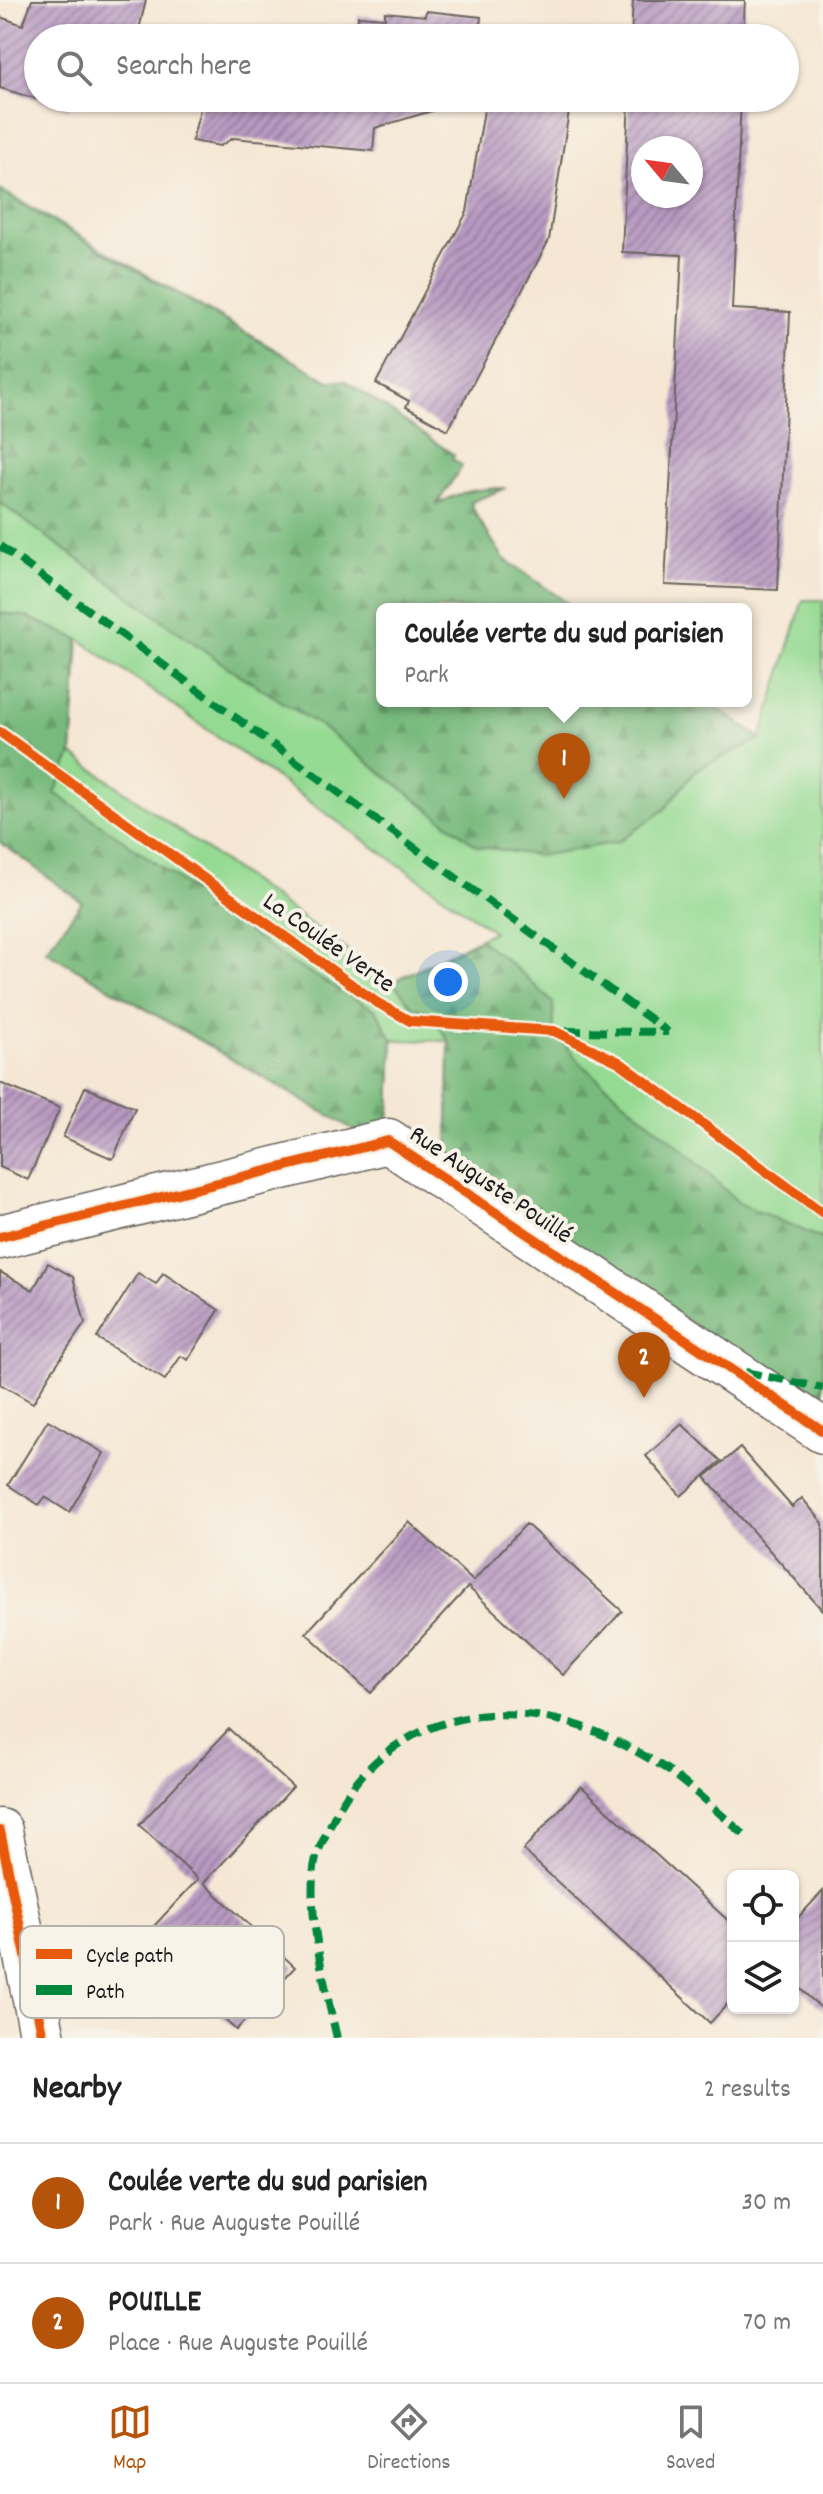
<!DOCTYPE html>
<meta charset="utf-8">
<style>
:root{--surface:#fff;--page:#f6f6f6;--text:#222;--muted:#767676;--line:#e0e0e0;--accent:#b45309}
body{margin:0;font-family:Dekko,sans-serif;background:var(--page);color:var(--text)}
.controls{position:absolute;right:24px;bottom:24px;display:grid;overflow:hidden;border-radius:12px;box-shadow:0 2px 6px #0004}
.controls button{width:72px;height:72px;display:grid;place-items:center;padding:0;border:0;border-bottom:2px solid var(--line);background:var(--surface);color:var(--text);font:40px sans-serif}
.compass{position:absolute;left:631px;top:136px;width:72px;height:72px;border-radius:50%;background:var(--surface);box-shadow:0 2px 6px #0004;rotate:299deg}
.you{position:absolute;left:448px;top:982px;width:28px;height:28px;margin:-20px;border:6px solid #fff;border-radius:50%;background:#1a73e8;box-shadow:0 0 0 12px #1a73e833}
.badge{display:grid;place-items:center;width:52px;height:52px;border-radius:50%;background:var(--accent);color:#fff;font-size:26px;font-weight:700}
.pin{position:absolute;translate:-50% -66px;filter:drop-shadow(0 2px 4px #0008)}
.pin::after{content:'';position:absolute;top:42px;width:28px;height:24px;background:inherit;clip-path:polygon(0 0,100% 0,50% 100%)}
.popup{position:absolute;left:376px;top:603px;width:376px;height:104px;box-sizing:border-box;display:grid;place-content:center;border-radius:12px;background:var(--surface);filter:drop-shadow(0 2px 6px #0005);font-size:26px;white-space:nowrap;color:var(--muted)}
.popup b{font-size:30px;color:var(--text)}
.popup::after{content:'';position:absolute;left:50%;top:100%;margin-left:-16px;border:16px solid transparent;border-top-color:var(--surface)}
.list{margin:0;padding:0;list-style:none}
h2{display:flex;justify-content:space-between;align-items:center;height:104px;margin:0;padding:0 32px;font-size:34px}
h2 small{font-size:26px;font-weight:400;color:var(--muted)}
.list li{display:grid;grid-template-columns:52px 1fr auto;gap:24px;align-items:center;box-sizing:border-box;height:120px;padding:0 32px;border-top:2px solid var(--line)}
.list b{display:block;font-size:30px;white-space:nowrap}
.list p{margin:0;font-size:26px;white-space:nowrap;color:var(--muted)}
.list em{font-size:26px;font-style:normal;color:var(--muted)}
.icon{flex:none;width:44px;height:44px;fill:none;stroke:currentColor;stroke-width:2;stroke-linecap:round;stroke-linejoin:round}
.map{position:relative;flex:none;width:823px;height:2038px;overflow:hidden}
.search{position:absolute;background:var(--surface);box-shadow:0 2px 6px #0004;left:24px;right:24px;top:24px;height:88px;display:flex;align-items:center;gap:20px;box-sizing:border-box;padding:0 28px;border-radius:44px;color:var(--muted);font-size:30px}
.sheet{height:344px;background:var(--surface)}
nav{display:flex;justify-content:space-around;align-items:center;box-sizing:border-box;height:112px;border-top:2px solid var(--line);background:var(--surface);font-size:22px;color:var(--muted)}
nav a{display:grid;justify-items:center;gap:4px}
nav .on{color:var(--accent)}
.map>svg:first-child{display:block}
</style>
<div class="map">
<svg width="823" height="2038" viewBox="0 0 823 2038">
<defs>
<pattern id="forest-firs" width="22" height="20" patternUnits="userSpaceOnUse" patternTransform="scale(2)"><rect width="22" height="20" fill="#78ba7d"/><path d="M5 1l3.5 6h-7zM16 11l3.5 6h-7z" fill="#679f6b"/></pattern>
<pattern id="building-hatch" width="6" height="6" patternUnits="userSpaceOnUse" patternTransform="scale(2)"><rect width="6" height="6" fill="#b799c1"/><path d="M-1 1l2-2M0 6l6-6M5 7l2-2" fill="none" stroke="#947c9c"/></pattern>
</defs>
<rect width="100%" height="100%" fill="#f7f3e8"/>
<filter id="ink" filterUnits="userSpaceOnUse"><feTurbulence type="fractalNoise" baseFrequency=".0125" numOctaves="2"/><feDisplacementMap in="SourceGraphic" scale="16" xChannelSelector="R" yChannelSelector="G"/><feConvolveMatrix kernelMatrix="1 2 1 2 8 2 1 2 1" color-interpolation-filters="sRGB"/></filter>
<filter id="wash" filterUnits="userSpaceOnUse"><feTurbulence type="fractalNoise" baseFrequency=".006" numOctaves="4" result="noise"/><feDisplacementMap in="SourceGraphic" scale="32" xChannelSelector="R" yChannelSelector="G"/><feGaussianBlur stdDeviation="1.8" result="paint"/><feColorMatrix in="noise" values="0 0 0 0 0 0 0 0 0 0 0 0 0 0 0 0 0 1.4 0 .05"/><feComposite in="paint" operator="in"/></filter>
<g filter="url(#wash)">
<rect width="100%" height="100%" fill="#f5e7d4"/>
<path fill="#95da93" stroke="#587b58" stroke-width="2" fill-rule="evenodd" d="M0,189L329,381H346L454,455L452,459L462,466L436,505C459,491 480,489 506,488L471,502L475,513L503,558L576,609H382V701H707L761,738L803,600H823V1411L475,1179L464,1162L451,1161L448,1136L449,1041L393,1040L390,1113L322,1112L46,951L82,902L0,842ZM79,639L493,931V932L392,982L72,754Z"/>
<g fill="url(#forest-firs)" stroke="#4a6b4c" stroke-width="2">
<path d="M0,192L329,381H346L454,455L452,459L462,466L436,505C461,490 478,489 506,488L471,502L475,513L503,558L576,609H382V701H707L761,739L697,769L664,810L618,842L539,856L477,846L323,728L226,666L0,503Z"/>
<path d="M0,613L25,616L78,639L72,754L55,793L146,856L289,962L376,1010L393,1040L390,1113L377,1143L46,951L82,902L0,842Z"/>
<path d="M480,939L524,975L553,1003L554,1031L581,1064L685,1152L739,1203L823,1239V1411L475,1179L464,1162L451,1161L448,1136L449,1041L429,1012L413,1007L393,982Z"/>
</g>
<g id="blocks">
<g fill="url(#building-hatch)" fill-rule="evenodd">
<path d="M32,0H146L137,38H38V98H72L69,109L0,88V17L23,25Z"/>
<path d="M633,0H745L743,38H631Z"/>
<path d="M426,11L481,17L479,38H357L358,16L385,18V12L425,16Z"/>
<path d="M203,98H474L375,128L373,151L233,138L220,146L192,141Z"/>
<path d="M486,98H571L549,240L448,430L406,407L409,401L376,383L467,212Z"/>
<path d="M629,98H741L732,309L790,312L778,590L665,585L682,255L622,252ZM643,148H691V196H643Z"/>
<path d="M0,1083L60,1108L28,1180L0,1167Z"/>
<path d="M85,1087L135,1108L113,1159L63,1137Z"/>
<path d="M48,1263L73,1277L85,1323L50,1374L33,1403L0,1384V1272L33,1290Z"/>
<path d="M138,1273L156,1284L163,1273L219,1310L188,1360L181,1356L165,1380L97,1338Z"/>
<path d="M48,1420L104,1453L69,1512L45,1497L39,1505L8,1485Z"/>
<path d="M682,1424L721,1461L681,1496L646,1456Z"/>
<path d="M740,1448L792,1507L802,1498L823,1523V1611L705,1477Z"/>
<path d="M409,1522L473,1581L526,1524L622,1611L563,1675L468,1587L371,1693L306,1633Z"/>
<path d="M229,1729L293,1787L204,1883L295,1967L236,2030L139,1942L198,1879L139,1825Z"/>
<path d="M581,1786L733,1925V1998L710,2023L523,1850Z"/>
<path d="M823,1891V2010L793,1982V1923Z"/>
</g>
</g>
</g>
<g filter="url(#ink)">
<use href="#blocks" fill-opacity="0" stroke="#68635c" stroke-width="2"/>
<g fill="none" stroke-linecap="round" stroke-linejoin="round">
<defs>
<g id="minor">
<path d="M0,1237L388,1141L823,1431"/>
<path d="M0,1831L43,2038"/>
</g>
</defs>
<use href="#minor" stroke="#68635c" stroke-width="47"/>
<use href="#minor" stroke="#fff" stroke-width="44"/>
<g stroke="#00873e" stroke-width="8" stroke-dasharray="16 8" stroke-linecap="butt">
<path d="M0,546L668,1032"/>
<path d="M566,1031L668,1032"/>
<path d="M745,1372L823,1388"/>
<path d="M337,2038C326,1991 304,1904 316,1858C319,1847 326,1835 331,1824C377,1720 493,1692 594,1731C612,1738 654,1760 669,1771C697,1792 722,1816 748,1838"/>
</g>
<defs>
<g id="cycleway">
<path d="M0,732L376,1002L410,1021L554,1031L619,1062L823,1213"/>
<path d="M0,1237L388,1141L823,1431"/>
<path d="M0,1831L43,2038"/>
</g>
</defs>
<use href="#cycleway" stroke="#f7f3e8" stroke-width="15"/>
<use href="#cycleway" stroke="#e8590c" stroke-width="10"/>
</g>
</g>
<g text-anchor="middle" stroke-width="8" stroke-linejoin="round" paint-order="stroke">
<g font-size="26" fill="#1c1c1c" stroke="#f7f3e8">
<text transform="translate(330 941) rotate(35)" y="9">La Coulée Verte</text>
<text transform="translate(492 1183) rotate(34)" y="9">Rue Auguste Pouillé</text>
</g>
</g>
<rect x="20" y="1926" width="264" height="92" rx="12" fill="#f7f3e8" stroke="#b5b2ab" stroke-width="2"/>
<rect x="36" y="1949" width="36" height="10" fill="#e8590c"/>
<rect x="36" y="1985" width="36" height="10" fill="#00873e"/>
<g font-size="22" fill="#1c1c1c">
<text x="86" y="1962">Cycle path</text>
<text x="86" y="1998">Path</text>
</g>
</svg>
<div class="controls">
<button><svg class="icon" aria-label="locate" viewBox="0 0 24 24"><circle cx="12" cy="12" r="6"/><path d="M12 2v4M12 18v4M2 12h4M18 12h4"/></svg></button>
<button><svg class="icon" aria-label="layers" viewBox="0 0 24 24"><path d="M12 4l9 5-9 5-9-5zM3 14l9 5 9-5"/></svg></button>
</div>
<svg class="compass" viewBox="-18 -18 36 36"><path d="M0-13l5 13h-10z" fill="#e53935"/><path d="M0 13l5-13h-10z" fill="#767676"/></svg>
<div class="you"></div>
<div class="pin badge" style="left:564px;top:799px">1</div>
<div class="popup"><b>Coulée verte du sud parisien</b>Park</div>
<div class="pin badge" style="left:644px;top:1398px">2</div>
<div class="search"><svg class="icon" aria-label="search" viewBox="0 0 24 24"><circle cx="10" cy="10" r="6"/><path d="M15 15l6 6"/></svg>Search here</div>
</div>
<section class="sheet">
<h2>Nearby<small>2 results</small></h2>
<ul class="list">
<li><span class="badge">1</span><div><b>Coulée verte du sud parisien</b><p>Park · Rue Auguste Pouillé</p></div><em>30 m</em></li>
<li><span class="badge">2</span><div><b>POUILLE</b><p>Place · Rue Auguste Pouillé</p></div><em>70 m</em></li>
</ul>
</section>
<nav>
<a class="on"><svg class="icon" aria-label="map" viewBox="0 0 24 24"><path d="M3 6l6-2 6 2 6-2v14l-6 2-6-2-6 2zM9 4v14M15 6v14"/></svg>Map</a>
<a><svg class="icon" aria-label="directions" viewBox="0 0 24 24"><path d="M12 3l9 9-9 9-9-9zM9 14v-3h6M13 9l2 2-2 2"/></svg>Directions</a>
<a><svg class="icon" aria-label="saved" viewBox="0 0 24 24"><path d="M7 4h10v16l-5-4-5 4z"/></svg>Saved</a>
</nav>
